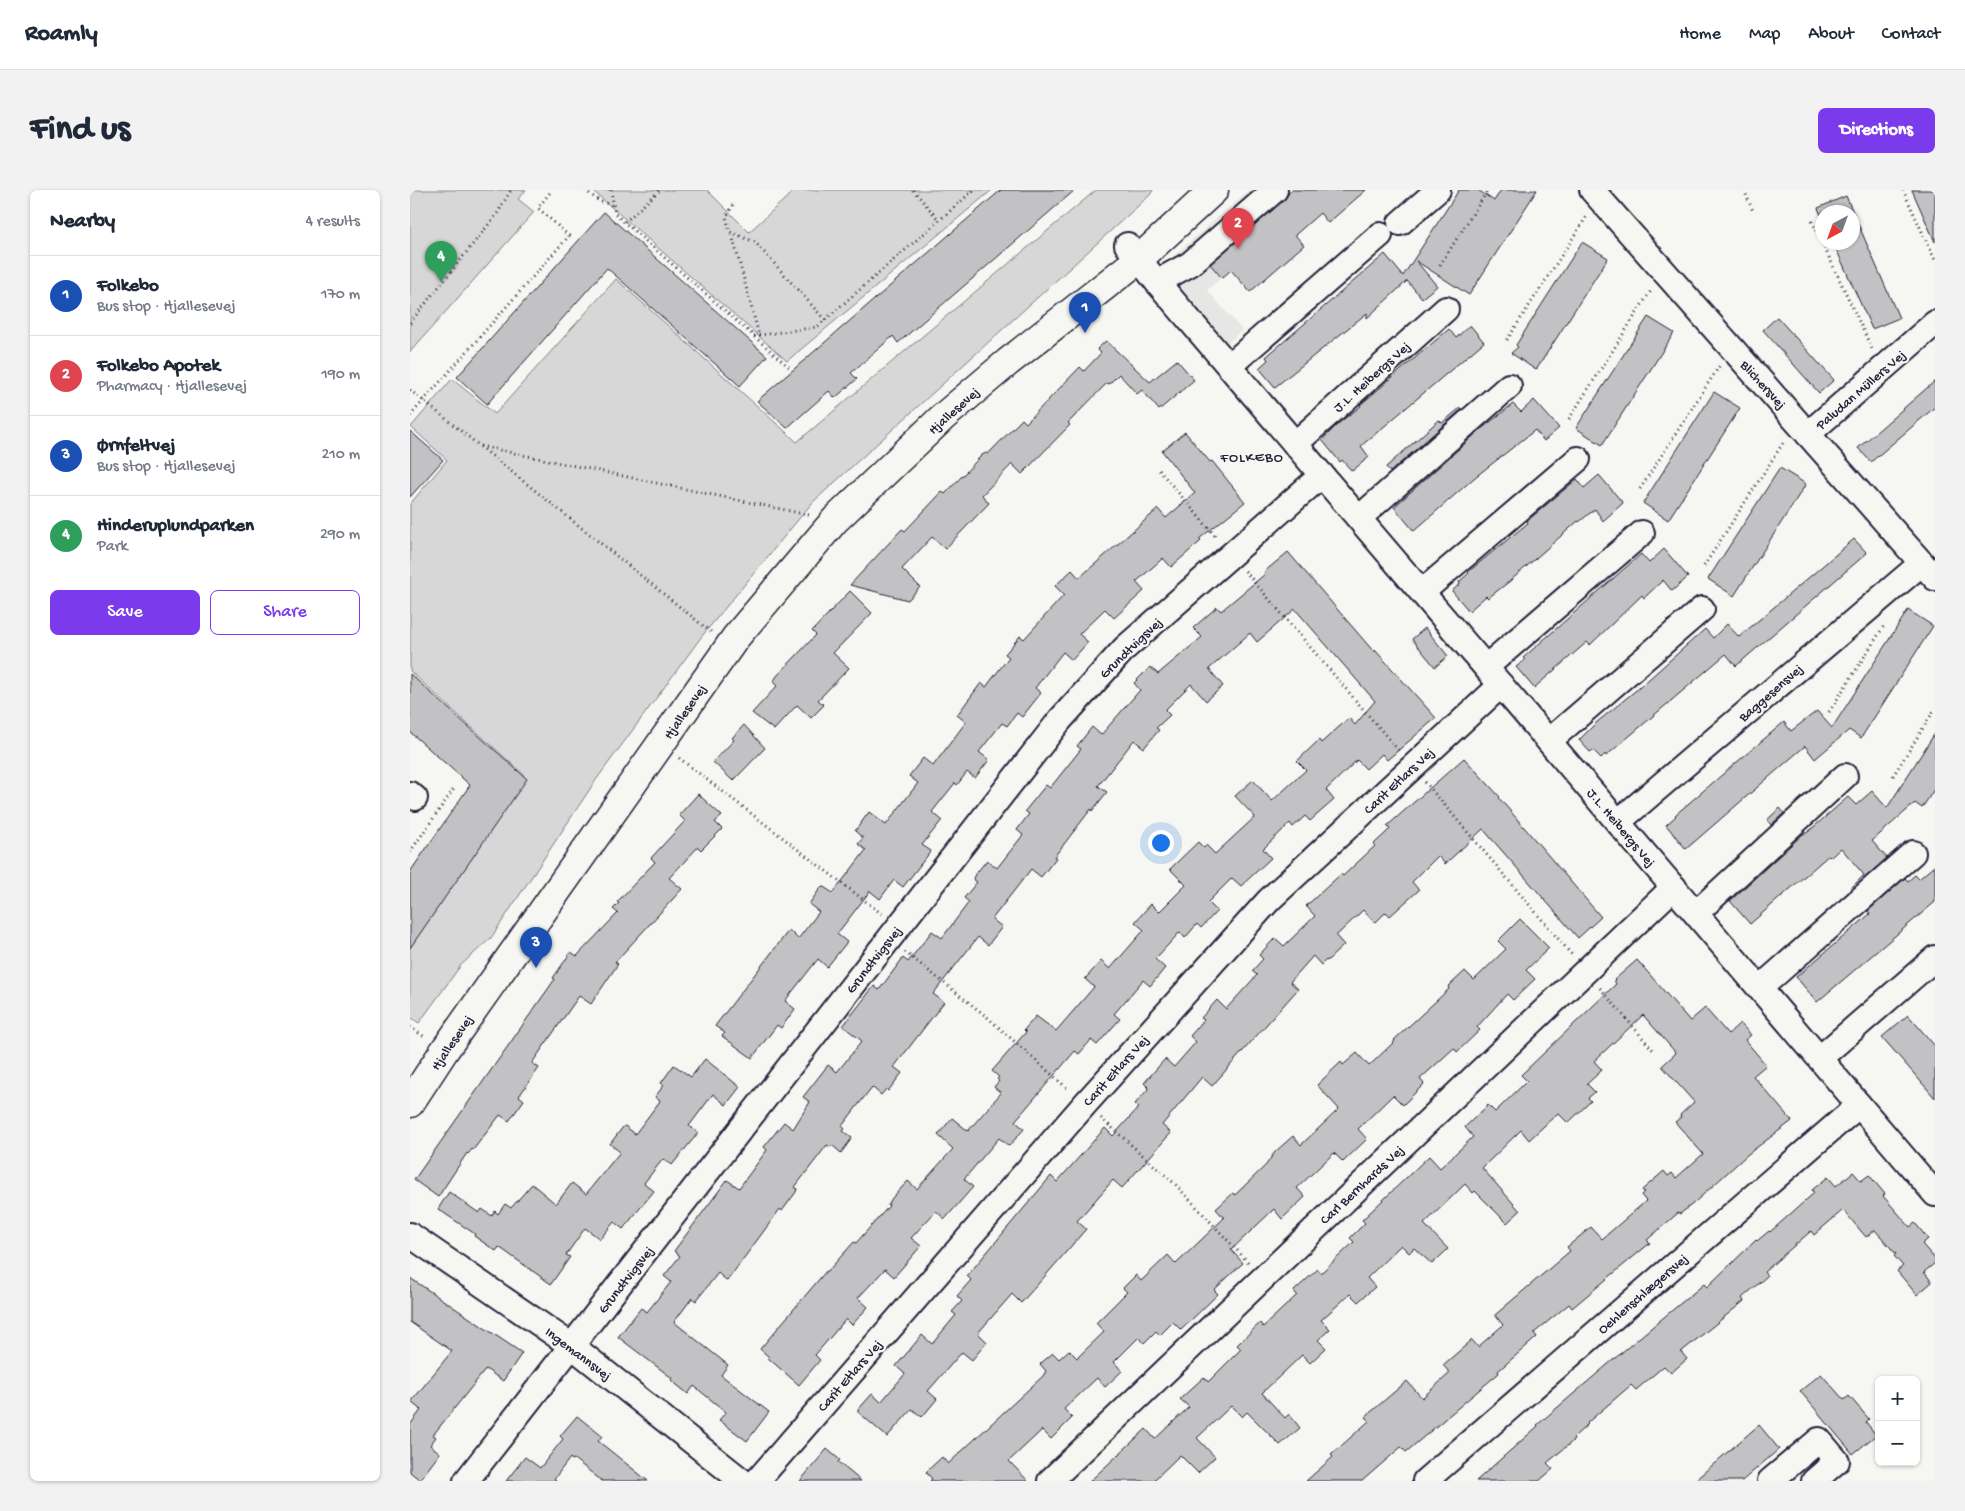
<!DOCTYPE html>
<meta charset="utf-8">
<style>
:root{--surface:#fff;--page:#f2f2f3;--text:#1f2937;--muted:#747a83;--line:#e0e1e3;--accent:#7c3aed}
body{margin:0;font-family:"Gochi Hand",sans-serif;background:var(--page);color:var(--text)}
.controls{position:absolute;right:15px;bottom:15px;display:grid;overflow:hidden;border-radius:8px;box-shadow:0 1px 4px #0004}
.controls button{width:45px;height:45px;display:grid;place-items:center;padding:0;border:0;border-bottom:1px solid var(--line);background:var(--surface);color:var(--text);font:25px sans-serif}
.compass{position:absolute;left:1405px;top:15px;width:45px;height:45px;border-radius:50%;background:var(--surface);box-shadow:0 1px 4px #0004;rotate:221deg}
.you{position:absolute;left:750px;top:652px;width:18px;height:18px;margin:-12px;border:4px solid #fff;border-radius:50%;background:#1a73e8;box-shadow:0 0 0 8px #1a73e833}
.badge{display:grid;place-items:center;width:32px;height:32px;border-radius:50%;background:var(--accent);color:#fff;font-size:16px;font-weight:700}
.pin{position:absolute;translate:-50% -41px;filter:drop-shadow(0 1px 2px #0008)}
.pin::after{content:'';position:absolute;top:26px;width:18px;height:15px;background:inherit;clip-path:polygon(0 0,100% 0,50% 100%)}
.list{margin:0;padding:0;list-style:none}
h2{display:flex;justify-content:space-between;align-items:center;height:65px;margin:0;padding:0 20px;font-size:21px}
h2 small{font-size:16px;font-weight:400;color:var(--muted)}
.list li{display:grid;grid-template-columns:32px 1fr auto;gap:15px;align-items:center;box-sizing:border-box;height:80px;padding:0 20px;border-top:1px solid var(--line)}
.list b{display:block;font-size:19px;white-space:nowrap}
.list p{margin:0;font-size:16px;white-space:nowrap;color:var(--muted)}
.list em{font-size:16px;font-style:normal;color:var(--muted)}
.actions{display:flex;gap:10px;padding:15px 20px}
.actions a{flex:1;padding:11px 0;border:1px solid var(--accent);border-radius:8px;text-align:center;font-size:18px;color:var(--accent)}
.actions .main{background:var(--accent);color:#fff}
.map{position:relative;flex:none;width:1525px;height:1291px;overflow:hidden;border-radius:8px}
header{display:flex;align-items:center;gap:30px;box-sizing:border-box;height:70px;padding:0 25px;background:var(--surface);border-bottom:1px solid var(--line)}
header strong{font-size:24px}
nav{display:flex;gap:28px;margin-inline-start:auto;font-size:18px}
.intro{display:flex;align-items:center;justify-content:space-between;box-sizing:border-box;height:120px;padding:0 30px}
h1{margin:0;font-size:35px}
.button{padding:12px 22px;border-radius:8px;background:var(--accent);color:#fff;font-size:18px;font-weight:700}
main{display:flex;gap:30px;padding:0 30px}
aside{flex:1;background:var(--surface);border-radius:8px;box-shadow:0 1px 4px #0004}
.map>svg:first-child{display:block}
</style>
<header>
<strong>Roamly</strong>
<nav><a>Home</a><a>Map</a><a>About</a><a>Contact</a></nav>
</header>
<div class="intro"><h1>Find us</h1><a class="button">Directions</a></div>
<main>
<aside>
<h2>Nearby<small>4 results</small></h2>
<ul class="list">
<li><span class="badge" style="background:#1a4fb4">1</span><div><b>Folkebo</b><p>Bus stop · Hjallesevej</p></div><em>170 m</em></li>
<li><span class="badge" style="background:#e0444e">2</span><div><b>Folkebo Apotek</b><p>Pharmacy · Hjallesevej</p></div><em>190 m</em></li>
<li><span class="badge" style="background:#1a4fb4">3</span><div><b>Ørnfeltvej</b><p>Bus stop · Hjallesevej</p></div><em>210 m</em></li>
<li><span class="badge" style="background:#2e9e5b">4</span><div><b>Hinderuplundparken</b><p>Park</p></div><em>290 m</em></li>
</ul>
<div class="actions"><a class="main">Save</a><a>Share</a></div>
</aside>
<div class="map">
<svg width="1525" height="1291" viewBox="0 0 1525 1291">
<rect width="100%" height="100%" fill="#f6f6f2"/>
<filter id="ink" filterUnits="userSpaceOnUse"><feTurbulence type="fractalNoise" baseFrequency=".02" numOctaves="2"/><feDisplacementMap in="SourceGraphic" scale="10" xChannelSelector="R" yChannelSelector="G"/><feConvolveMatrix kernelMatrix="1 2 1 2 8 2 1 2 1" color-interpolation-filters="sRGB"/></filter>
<g filter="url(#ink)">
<path fill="#e6e6e4" d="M839,0H912L797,100L832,140L817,153L751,77Z"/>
<g fill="#d7d7d7" stroke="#7c7c89">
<path d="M0,0H116L108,9L124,22L0,162Z"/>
<path d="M182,0H297L339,42L385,0H582L377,171Z"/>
<path d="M686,0H743L740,5L402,313L292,446L186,590L81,748L51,775L9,833L0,827V751L114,585L0,481V314L37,270L1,237L42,189L85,224L206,89L387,252Z"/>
</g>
<g fill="#c2c2c4" stroke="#22223b">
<path d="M591,0H665L488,153L483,146L441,183L447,189L425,208L419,201L377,238L347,211Z"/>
<path d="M881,0H956L918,33L910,23L885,45L894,55L840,102L821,80L812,88L800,74L874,10Z"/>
<path d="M1049,0H1068L1084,11L1091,0H1127L1059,105L1006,71L1027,96L1012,108L997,91L957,128V123L865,197L849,178L858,170L856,167L975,64L993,86Z"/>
<path d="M1502,0H1525V52Z"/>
<path d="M1436,6L1489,128L1462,139L1423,52H1442V22H1412V28L1408,18Z"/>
<path d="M194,22L357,166L330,196L197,78L77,214L47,187Z"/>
<path d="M1172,52L1198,68L1126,180L1101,163L1108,157L1106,155Z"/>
<path d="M1238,127L1264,143L1192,255L1166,238Z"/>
<path d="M1367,127L1424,190L1409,203L1353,140Z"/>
<path d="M1060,135L1074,152L951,256L959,267L942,281L932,270L930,272L912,250L930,232L951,216L950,215L1039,139L1046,148Z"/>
<path d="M696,151L740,192L767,170L784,190L749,220L732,200L727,204L709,184L699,194L697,193L658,233L660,235L612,284L602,274L572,305L579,313L535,359L522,347L492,379L510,397L498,410L440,395L492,339L495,341L532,302L535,304L572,265L576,263L578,264L612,229L616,233L670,177L674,181L691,163L687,159Z"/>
<path d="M1525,191V217L1461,272L1448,258Z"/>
<path d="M1304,202L1330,218L1258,330L1233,313Z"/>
<path d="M1124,210L1149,238L1134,251L1125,240L1064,288L1004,341L984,317L1070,240L1103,214L1111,222Z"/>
<path d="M1050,218L1052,219L980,282L976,277L1029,230L1032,233Z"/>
<path d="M0,241L33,270L0,307Z"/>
<path d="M775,242L800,272L802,271L835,312L789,349L791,351L761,377L753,368L726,392L734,401L704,428L695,419L669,444L678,452L662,470L653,462L625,498L631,503L612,527L607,523L597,536L592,533L569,562L579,570L565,588L557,582L547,595L545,593L522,622L532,630L512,655L521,661L493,697L484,690L470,709L460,701L427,744L437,752L417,777L408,769L375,811L385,819L371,838L367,835L342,868L312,846L315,843L305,836L379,740L388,749L409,722L399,714L412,696L423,703L456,660L448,654L453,648L445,641L459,622L476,635L508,593L499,586L513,568L523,576L556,532L547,525L571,493L576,497L599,467L595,464L610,446L614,449L654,405L645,396L662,380L669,388L748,319L756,328L785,303L752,261Z"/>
<path d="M1370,278L1396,294L1324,406L1298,389Z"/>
<path d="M1189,285L1213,313L1193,331L1185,319L1169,332L1168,331L1100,391L1078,408L1076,406L1059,421L1042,401L1050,394L1049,392L1059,383L1058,382L1118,333L1117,331L1167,289L1174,298Z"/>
<path d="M1444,349L1457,363L1326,476L1316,464L1196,566L1195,564L1191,568L1183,560L1180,562L1169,550L1186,533L1230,497L1295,439L1303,448L1317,434L1329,447Z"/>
<path d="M1254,359L1278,387L1262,401L1253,390L1234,408L1232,405L1180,455L1177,452L1124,498L1106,477L1115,470L1113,468L1231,364L1239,373Z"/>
<path d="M878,362L964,462L965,460L1026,528L977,570L972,564L956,579L947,570L916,600L924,610L900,631L895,626L883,637L880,633L853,659L861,668L831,696L822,688L798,712L807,721L791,738L787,734L775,748L770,742L745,769L755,778L740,796L733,790L704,824L710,829L687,855L681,850L669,864L665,861L605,931L614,939L599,956L589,948L554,989L563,997L535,1029L526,1021L501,1048L511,1056L484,1087L475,1079L448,1108L458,1117L442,1135L436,1129L405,1165L410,1170L389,1195L358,1168L359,1167L350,1159L417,1080L418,1081L444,1052L446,1053L479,1016L478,1015L482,1008L498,991L507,999L543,959L528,945L542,928L558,941L591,903L584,897L589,891L587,889L589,887L582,881L616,842L614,840L626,826L646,841L684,797L675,789L691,771L700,779L734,740L725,732L741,714L749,722L776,695L760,679L788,652L794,658L796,655L805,664L845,627L825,606L843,590L862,611L896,580L887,571L909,550L911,553L939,528L945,535L965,511L885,419L847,452L840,443L799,479L813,496L796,511L781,494L755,520L760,525L746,538L749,540L734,558L724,550L688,596L697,602L682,621L681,619L644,667L646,668L631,687L621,679L582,729L592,737L578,755L568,747L523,804L534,812L484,877L492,883L478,901L476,899L471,905L462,897L432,936L435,939L433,941L442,948L431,963L422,955L420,957L417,955L385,997L387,999L386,1002L372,1021L370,1019L317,1091L308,1083L286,1111L282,1108L264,1132L318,1175L311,1185L359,1222L337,1251L309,1230L316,1222L284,1196L278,1204L261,1190L262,1188L208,1147L231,1118L237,1122L261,1092L254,1086L270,1066L264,1061L317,990L329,998L357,960L354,957L374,932L383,939L400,912L393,907L418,875L427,882L452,851L433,836L464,796L469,800L493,768L498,772L522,741L532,748L559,712L554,708L567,692L563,689L564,686L577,670L587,678L613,645L607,640L619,624L615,621L636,595L640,598L671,559L667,556L682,537L691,545L730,500L724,493L740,477L748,484L792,447L783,438L807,417L811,421L855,384L854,382Z"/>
<path d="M440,401L462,423L423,463L439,478L408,510L414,515L401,528L387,515L364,540L342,523L367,496L363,492L367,486L406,445L402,441Z"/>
<path d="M1498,420L1523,436L1451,548L1439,540L1405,569L1395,556L1276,659L1256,635L1266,626L1265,625L1374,532L1381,541L1407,521L1422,538Z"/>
<path d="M1015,438L1038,466L1025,477L1002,449Z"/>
<path d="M0,484L117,589L0,758V682L60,595L0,542Z"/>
<path d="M334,535L355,558L323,591L303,572L324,550L322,548Z"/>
<path d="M1525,543V598L1512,618L1505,613L1462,651L1477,668L1440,701L1439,700L1454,685L1431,658L1421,667L1419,665L1340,734L1320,711L1393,644L1398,642L1438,607L1446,615L1462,601L1477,618Z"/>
<path d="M1054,568L1090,607L1089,608L1191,727L1168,748L1073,639L1035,674L1028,666L1002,692L1009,700L980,726L976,722L965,733L953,720L926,746L934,755L917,771L916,770L911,775L903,766L880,792L888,799L802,896L792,887L752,935L761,943L728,980L712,998L703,990L667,1031L676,1039L636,1085L611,1113L602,1104L568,1143L577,1152L562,1170L552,1162L518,1201L527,1209L512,1227L502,1219L477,1247L447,1221L462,1204L471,1212L495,1184L486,1176L512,1145L522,1154L546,1125L542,1122L552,1111L547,1106L561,1090L557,1086L641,986L647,992L695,938L703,946L729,917L725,914L739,898L734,893L755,869L764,877L786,852L780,846L794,830L791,828L807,810L816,819L847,785L842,781L853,769L849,765L865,748L874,756L905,726L896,716L931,684L933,686L965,656L964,654L980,639L977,636Z"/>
<path d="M288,604L312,626L305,632L312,639L291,660L288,657L259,688L272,699L205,772L208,774L181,814L169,806L122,873L129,878L109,906L114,910L99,931L90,925L63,960L62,959L58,964L57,963L28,1007L4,990L145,789L143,788L161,762L167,766L208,723L203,719L209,713L207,712L245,672L241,668L275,631L269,625Z"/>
<path d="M1370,618L1374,623L1361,635L1357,630Z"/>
<path d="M1525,675V712L1407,812L1386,787L1460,724L1458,721L1495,688L1498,691L1505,685L1509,689Z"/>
<path d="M1110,729L1139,758L1116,780L1125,789L1103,810L1097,804L1067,837L1070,840L1047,862L1044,858L1010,889L1014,894L993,915L983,905L948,939L957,949L933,972L924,963L887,998L895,1007L872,1029L864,1019L821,1060L833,1073L804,1100L808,1104L771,1140L763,1132L750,1145L746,1141L734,1153L729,1147L704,1172L712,1181L695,1197L687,1188L654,1219L662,1228L641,1249L632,1240L599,1271L618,1291H520L522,1289L516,1282L532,1267L538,1274L607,1210L633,1186L636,1181L630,1174L643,1163L649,1169L659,1160L667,1168L694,1142L686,1133L717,1102L713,1098L726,1085L731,1091L758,1065L766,1074L814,1028L806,1019L823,1003L825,1005L856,975L865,962L883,946L891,955L929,919L907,895L931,872L933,875L947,863L959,876L985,851L984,850L1039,799L1038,797L1055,781L1064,790L1096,759L1088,751Z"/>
<path d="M1227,770L1280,831L1295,818L1318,844L1330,833L1341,845L1335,850L1356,875L1343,886L1382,931L1338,964L1285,1012L1270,1024L1268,1023L1237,1050L1240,1053L1162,1118L1159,1114L1124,1143L1127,1147L1088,1181L1089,1183L996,1262L991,1257L952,1291H896L923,1267L921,1265L959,1231L955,1227L997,1191L1012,1208L1040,1183L1033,1175L1062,1150L1068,1157L1093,1135L1085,1125L1160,1061L1157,1057L1181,1037L1192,1049L1236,1011L1231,1005L1234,1002L1232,1000L1254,981L1258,986L1262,983L1266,988L1293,964L1265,932L1271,927L1270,925L1284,912L1252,876L1266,863L1233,825L1184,871L1192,880L1177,894L1185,902L1178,908L1181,911L1158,933L1148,923L1119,950L1111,940L1072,978L1110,1021L1097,1033L1065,1001L1063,1003L1055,994L1014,1034L1038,1059L1022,1074L1004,1058L999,1063L991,1055L957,1088L965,1097L948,1112L940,1104L911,1130L920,1139L908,1150L916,1158L900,1173L892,1165L852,1203L875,1228L879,1224L890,1238L870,1255L837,1222L832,1227L821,1216L787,1248L805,1267L788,1283L770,1265L743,1291H680L736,1239L745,1249L779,1217L770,1209L794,1187L798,1192L831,1159L827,1155L850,1133L853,1137L887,1105L884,1101L908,1079L911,1083L944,1052L940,1048L955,1033L952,1030L1019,966L1030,978L1063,947L1055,937L1078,915L1085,922L1117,891L1111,885L1206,794L1204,790Z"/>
<path d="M1498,825L1525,856V908L1472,847Z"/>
<path d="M295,869L330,897L316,915L303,904L279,936L288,943L262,975L253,969L234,993L244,1001L213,1039L204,1032L190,1049L175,1038L156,1065L160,1067L141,1094L89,1057L86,1061L64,1046L65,1044L28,1019L39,1002L69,1023L72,1019L82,1026L85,1021L88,1024L95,1014L101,1018L122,994L146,1014L162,993L176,1004L210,962L200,954L213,937L215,936L225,944L250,911L245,907L254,895L251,893L264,875L281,887Z"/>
<path d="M1443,982L1451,991L1459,985L1475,1004L1473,1006L1500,1037L1505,1033L1518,1049L1512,1054L1525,1069V1073L1514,1082L1522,1092L1507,1105L1487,1081L1493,1076L1484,1066L1486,1064L1465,1040L1456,1047L1433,1020L1404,1045L1401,1041L1354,1082L1357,1086L1332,1108L1334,1111L1271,1162L1277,1169L1261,1183L1254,1176L1226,1200L1221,1195L1177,1233L1178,1234L1163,1248L1164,1250L1137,1273L1143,1279L1129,1291H1066L1128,1236L1127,1235L1224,1152L1294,1094L1297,1097L1346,1050L1347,1051L1359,1041L1360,1042L1404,1003L1402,1000L1418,987L1426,996Z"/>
<path d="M0,1088L112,1163L93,1191L76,1179L23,1245L26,1247L20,1255L30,1263L10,1290L0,1282V1235L11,1220L1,1212L42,1161L0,1132Z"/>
<path d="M1411,1184L1434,1210L1439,1206L1459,1229L1456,1232L1466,1245L1443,1264L1390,1201Z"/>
<path d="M167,1226L192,1246L188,1251L238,1291H192L164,1269L162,1270L160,1268L144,1289L147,1291H96L115,1267L130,1278L153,1249L150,1246Z"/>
<path d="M1349,1235L1369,1259L1332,1291H1284Z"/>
<path d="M417,1259L430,1270L428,1272L451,1291H390Z"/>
</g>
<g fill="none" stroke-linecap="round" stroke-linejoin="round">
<defs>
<g id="minor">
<path d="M1182,0L1525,388"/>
<path d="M990,33L1028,0"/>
<path d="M717,55L747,92L1525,1004"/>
<path d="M747,92L780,74L865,0"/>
<path d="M819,176L970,45"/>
<path d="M1398,244L1525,133"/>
<path d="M885,254L1036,119"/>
<path d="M949,328L1099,196"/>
<path d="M1012,402L1168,269"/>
<path d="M1076,477L1232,343"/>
<path d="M1139,551L1292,419"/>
<path d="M0,604L5,608"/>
<path d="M1208,632L1512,373"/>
<path d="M1286,723L1435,586"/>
<path d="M1350,798L1503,663"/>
<path d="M1410,868L1525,768"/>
<path d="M0,1045L162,1156L332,1291"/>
<path d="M56,1291L650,530L715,458L912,285"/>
<path d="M347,1291L675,914L859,710L1091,495"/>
<path d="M640,1291L1264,697"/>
<path d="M1015,1291L1449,915"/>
<path d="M1360,1291L1409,1250L1427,1271L1404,1291"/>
</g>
<path id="major" d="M0,913L34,861L326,447L425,330L533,227L598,172L729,69L804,0"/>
</defs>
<use href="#minor" stroke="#22223b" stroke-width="28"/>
<use href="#major" stroke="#22223b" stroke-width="31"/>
<g stroke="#22223b" stroke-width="3" stroke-dasharray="1 4" stroke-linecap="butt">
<path d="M175,0L189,11L204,16"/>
<path d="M201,0L205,24L379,177"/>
<path d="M503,0L529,30"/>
<path d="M1334,0L1343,21"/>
<path d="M1493,0L1525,70"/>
<path d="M323,15L316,27L320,42L345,52L415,130"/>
<path d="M1402,31L1462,159"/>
<path d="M215,32L250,0"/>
<path d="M322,45L349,145"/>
<path d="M1030,75L1078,0"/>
<path d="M0,133L87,24L101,0"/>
<path d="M344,146L407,137L564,0"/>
<path d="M1097,150L1177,26"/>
<path d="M0,200L301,442"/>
<path d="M0,226L159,46L128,18L142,0"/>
<path d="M1159,229L1242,99"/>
<path d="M70,256L399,325"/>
<path d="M749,280L807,348"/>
<path d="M1230,299L1310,175"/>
<path d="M1294,376L1375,250"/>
<path d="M835,381L989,561"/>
<path d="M1419,522L1474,436"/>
<path d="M269,568L472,724"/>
<path d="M1483,586L1525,519"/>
<path d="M1015,592L1162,765"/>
<path d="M0,662L45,597"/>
<path d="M495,762L577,827L658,899"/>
<path d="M1190,798L1243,860"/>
<path d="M0,837L16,848"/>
<path d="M691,928L765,994L838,1072"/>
</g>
<use href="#minor" stroke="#f6f6f2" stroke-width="24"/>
<use href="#major" stroke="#f6f6f2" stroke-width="28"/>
</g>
</g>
<g text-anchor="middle" stroke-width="4.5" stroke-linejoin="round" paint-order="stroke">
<g font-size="14" fill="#22223b" stroke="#f6f6f2">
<text transform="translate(961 186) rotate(-42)" y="5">J.L. Heibergs Vej</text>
<text transform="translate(1354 194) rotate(48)" y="5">Blichersvej</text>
<text transform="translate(1450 199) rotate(-41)" y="5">Paludan Müllers Vej</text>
<text transform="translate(543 220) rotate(-42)" y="5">Hjallesevej</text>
<text transform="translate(720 457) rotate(-44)" y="5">Grundtvigsvej</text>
<text transform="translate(1360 502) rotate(-41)" y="5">Baggesensvej</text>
<text transform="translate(274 521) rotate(-55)" y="5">Hjallesevej</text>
<text transform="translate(988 590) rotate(-43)" y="5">Carit Etlars Vej</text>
<text transform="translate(1212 637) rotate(50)" y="5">J.L. Heibergs Vej</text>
<text transform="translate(463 769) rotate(-52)" y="5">Grundtvigsvej</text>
<text transform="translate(41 852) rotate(-56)" y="5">Hjallesevej</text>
<text transform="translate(705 880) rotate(-48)" y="5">Carit Etlars Vej</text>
<text transform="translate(951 994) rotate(-43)" y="5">Carl Bernhards Vej</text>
<text transform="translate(215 1089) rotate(-52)" y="5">Grundtvigsvej</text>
<text transform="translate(1232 1103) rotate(-41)" y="5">Oehlenschlægersvej</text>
<text transform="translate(169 1163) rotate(37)" y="5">Ingemannsvej</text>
<text transform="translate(439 1185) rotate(-49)" y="5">Carit Etlars Vej</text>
</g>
<g font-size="15" letter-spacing="1" fill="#22223b" stroke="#f6f6f2">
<text x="842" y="271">FOLKEBO</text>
</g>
</g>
</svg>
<div class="controls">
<button>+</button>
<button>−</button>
</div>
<svg class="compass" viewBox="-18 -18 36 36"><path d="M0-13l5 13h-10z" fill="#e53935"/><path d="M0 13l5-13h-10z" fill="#747a83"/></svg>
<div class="you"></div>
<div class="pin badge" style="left:675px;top:143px;background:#1a4fb4">1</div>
<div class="pin badge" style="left:828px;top:59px;background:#e0444e">2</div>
<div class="pin badge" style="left:126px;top:778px;background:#1a4fb4">3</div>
<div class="pin badge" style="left:31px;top:92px;background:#2e9e5b">4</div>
</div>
</main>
